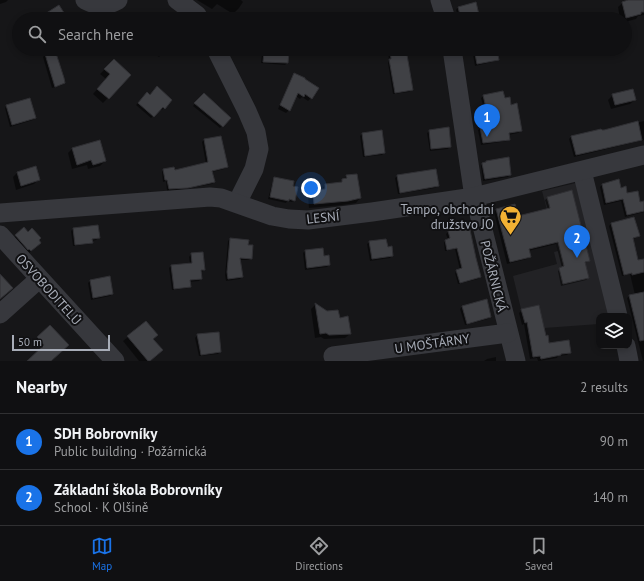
<!DOCTYPE html>
<meta charset="utf-8">
<style>
:root{--surface:#101012;--page:#1e1e20;--text:#f1f3f6;--muted:#9c9d9f;--line:#303032;--accent:#1a73e8}
body{margin:0;font-family:"PT Sans",sans-serif;background:var(--page);color:var(--text)}
.controls{position:absolute;right:12px;bottom:12px;display:grid;overflow:hidden;border-radius:8px;box-shadow:0 2px 6px #0003}
.controls button{width:36px;height:36px;display:grid;place-items:center;padding:0;border:0;border-bottom:1px solid var(--line);background:var(--surface);color:var(--text);font:20px sans-serif}
.scale{position:absolute;left:12px;bottom:10px;width:98px;box-sizing:border-box;padding-left:4px;border:2px solid #a8adb8;border-top:0;font-size:11px;line-height:14px;white-space:nowrap;color:#a8adb8;-webkit-text-stroke:3px #111113;paint-order:stroke}
.you{position:absolute;left:311px;top:188px;width:14px;height:14px;margin:-10px;border:3px solid #fff;border-radius:50%;background:#1a73e8;box-shadow:0 0 0 6px #1a73e833}
.badge{display:grid;place-items:center;width:26px;height:26px;border-radius:50%;background:var(--accent);color:#fff;font-size:13px;font-weight:700}
.pin{position:absolute;translate:-50% -33px;filter:drop-shadow(0 1px 2px #0008)}
.pin::after{content:'';position:absolute;top:21px;width:14px;height:12px;background:inherit;clip-path:polygon(0 0,100% 0,50% 100%)}
.list{margin:0;padding:0;list-style:none}
h2{display:flex;justify-content:space-between;align-items:center;height:52px;margin:0;padding:0 16px;font-size:17px}
h2 small{font-size:13px;font-weight:400;color:var(--muted)}
.list li{display:grid;grid-template-columns:26px 1fr auto;gap:12px;align-items:center;box-sizing:border-box;height:56px;padding:0 16px;border-top:1px solid var(--line)}
.list b{display:block;font-size:15px;white-space:nowrap}
.list p{margin:0;font-size:13px;white-space:nowrap;color:var(--muted)}
.list em{font-size:13px;font-style:normal;color:var(--muted)}
.icon{flex:none;width:22px;height:22px;fill:none;stroke:currentColor;stroke-width:2;stroke-linecap:round;stroke-linejoin:round}
.map{position:relative;flex:none;width:644px;height:361px;overflow:hidden}
.search{position:absolute;background:var(--surface);box-shadow:0 2px 6px #0003;left:12px;right:12px;top:12px;height:44px;display:flex;align-items:center;gap:10px;box-sizing:border-box;padding:0 14px;border-radius:22px;color:var(--muted);font-size:15px}
.sheet{height:164px;background:var(--surface)}
nav{display:flex;justify-content:space-around;align-items:center;box-sizing:border-box;height:56px;border-top:1px solid var(--line);background:var(--surface);font-size:11px;color:var(--muted)}
nav a{display:grid;justify-items:center;gap:2px}
nav .on{color:var(--accent)}
.map>svg:first-child{display:block}
</style>
<div class="map">
<svg width="644" height="361" viewBox="0 0 644 361">
<rect width="100%" height="100%" fill="#161618"/>
<path fill="#222225" d="M580,182L612,316H599V324L544,328L539,305L521,309L513,276L557,264L554,252L558,251L542,191Z"/>
<g fill="#0007">
<path d="M0,0H8L6,2L0,4Z"/>
<path d="M197,0H241L243,2L239,8L233,14L217,4L212,9Z"/>
<path d="M626,0L644,1V15L638,16L636,19L625,22V19H620L618,7Z"/>
<path d="M458,7L479,19H459L456,10Z"/>
<path d="M149,49H166L159,57Z"/>
<path d="M227,49H243L229,55Z"/>
<path d="M299,49H308L300,51Z"/>
<path d="M390,49H405L411,90L409,92L393,94L388,63L389,61L388,51Z"/>
<path d="M472,49H492L498,59L496,61L475,66Z"/>
<path d="M55,52L64,83L62,85L52,88L43,57L45,55Z"/>
<path d="M264,52L287,63L285,65L261,63L262,54Z"/>
<path d="M114,60L130,75L103,103L93,94L106,79L100,74Z"/>
<path d="M295,74L311,98L308,101L302,97L300,99L296,96L289,110L286,113L278,109L292,77Z"/>
<path d="M147,94L149,96L171,100L162,110L160,109L151,118L136,105Z"/>
<path d="M204,94L230,118L220,128L193,106Z"/>
<path d="M613,95L635,100L630,104L611,109L608,100Z"/>
<path d="M484,96L504,99L511,106L521,131L518,133L508,135L509,139L507,141L481,145L478,130L481,128L488,126L481,98Z"/>
<path d="M7,106L35,118L33,120L10,127L5,108Z"/>
<path d="M644,121V140L574,157L569,139L571,137L604,131Z"/>
<path d="M430,131L450,146L448,149L430,151L427,133Z"/>
<path d="M363,133L384,153L382,155L363,157L360,136Z"/>
<path d="M220,137L227,167L224,169L212,172L214,182L212,184L185,189L167,191L166,181L163,182L162,172L164,170L174,171L206,164L202,142L204,140Z"/>
<path d="M72,149L105,161L100,166L88,169L87,165L72,169L68,153Z"/>
<path d="M483,164L510,175L508,177L483,181L481,166Z"/>
<path d="M17,173L39,179L34,184L16,190L13,177Z"/>
<path d="M347,176L360,198L356,203L342,205L309,208L308,196L313,191L321,190L325,185L338,184Z"/>
<path d="M398,176L438,186L435,188L398,194L395,178Z"/>
<path d="M275,178L292,187L294,200L292,202L287,201L286,203L268,199L273,180Z"/>
<path d="M602,185L620,189L626,195L640,203L644,202V212L625,217L621,201L604,205L600,187Z"/>
<path d="M548,198L589,261L585,263L588,278L586,280L561,286L558,271L562,268L556,244L528,251L530,256L527,259L507,264L494,212L496,210L517,217L548,210L545,200Z"/>
<path d="M612,223L638,236L636,238L632,239L638,261L644,260V361H643L627,298L630,296L635,295L630,274L622,276L609,226Z"/>
<path d="M97,226L98,238L96,240L92,241V242L90,244L73,246L71,231L73,229Z"/>
<path d="M24,229L39,243L29,253L14,238Z"/>
<path d="M449,231L480,277L478,279L458,284L455,273L457,271L460,270L455,249L445,251L444,243L446,240H448L446,234Z"/>
<path d="M230,239L247,246L251,258L249,260H239L242,277L240,279L226,281L225,275L228,241Z"/>
<path d="M370,242L387,248L392,256L390,258L370,261L367,244Z"/>
<path d="M322,249L324,257L329,265L327,267L305,270L303,253L305,251Z"/>
<path d="M191,254L204,269L202,272H200L201,279L199,281L189,282L190,286L188,288L172,290L169,268L171,266L190,264L189,257Z"/>
<path d="M109,277L112,294L110,296L91,300L88,283L90,281Z"/>
<path d="M316,304L339,319L350,334L345,338L324,339L321,337L315,338L311,309Z"/>
<path d="M463,306L490,317L488,319L465,325L460,309Z"/>
<path d="M522,310L546,337L549,344L570,352L567,355L558,356L557,358L540,361H538L537,358L530,359L524,324L522,325L519,313Z"/>
<path d="M50,326L49,361H29L43,348L35,340Z"/>
<path d="M198,335L220,352L218,354L199,356L195,338Z"/>
<path d="M128,337L152,339L149,361H139L123,341Z"/>
<path d="M496,357V361H484L487,359Z"/>
</g>
<g fill="#404145" stroke="#303034">
<path d="M628,0H644V12H641V14L626,18L622,2Z"/>
<path d="M476,2L480,19H461L458,7Z"/>
<path d="M59,5L68,19H37Z"/>
<path d="M390,49H406L413,90L395,93L389,59H391Z"/>
<path d="M474,49H497L499,60L477,64Z"/>
<path d="M55,50L64,78L65,83L55,87L45,54Z"/>
<path d="M264,51L289,52L288,63L263,62Z"/>
<path d="M114,59L131,75L109,99L97,89L110,74L104,69Z"/>
<path d="M294,73L305,78V79L319,88L312,99L305,94L304,97L298,93L290,111L280,105Z"/>
<path d="M157,86L172,100L165,109L163,107L154,117L138,103L147,92L150,95Z"/>
<path d="M633,89L636,100L615,105L612,94Z"/>
<path d="M503,91L505,98L510,97L511,105L517,103L522,131L509,133L510,140L483,143L480,127L490,125L483,95Z"/>
<path d="M204,93L231,118L223,127L194,103Z"/>
<path d="M30,98L36,118L12,125L6,105Z"/>
<path d="M638,121L642,140L576,155L571,136L601,129L602,130H604Z"/>
<path d="M449,127L451,147L431,149L429,130Z"/>
<path d="M382,130L385,153L365,156L362,133Z"/>
<path d="M221,136L228,167L212,171L215,182L188,188L169,189L167,180H165L163,169L174,167L175,170L208,162L204,139Z"/>
<path d="M100,140L106,161L93,165L91,160L77,165L72,148Z"/>
<path d="M509,157L511,175L485,179L482,163L486,162V161Z"/>
<path d="M36,166L40,180L21,186L17,172Z"/>
<path d="M436,169L439,186L400,193L397,175Z"/>
<path d="M357,174L361,198L348,201L314,204L313,190L325,189V184L342,182V179L347,178L346,175Z"/>
<path d="M274,177L294,181L293,186L298,187L295,201L289,199V201L270,197Z"/>
<path d="M619,179L621,188L626,186L627,193L638,191L640,202L644,201V211L627,215L623,199L606,203L602,184Z"/>
<path d="M572,190L590,261L585,262L589,278L563,284L559,268L564,266L558,242L529,249L531,257L510,262L496,209L515,204L518,216L550,208L547,197Z"/>
<path d="M634,217L640,236L633,238L638,260L644,259V272L632,275V273L624,275L611,223Z"/>
<path d="M98,225L100,238L92,239L93,243L75,245L73,228Z"/>
<path d="M469,225L476,258L481,277L460,283L456,270L462,268L457,248L447,250L445,240L450,238L448,231Z"/>
<path d="M24,227L28,232L32,228L41,238L39,240L41,243L31,251L29,249L28,250L15,235Z"/>
<path d="M230,238L249,240L248,245H253L252,259L240,258L243,277L228,279L227,272Z"/>
<path d="M386,239L388,247L392,246L393,256L372,259L369,241Z"/>
<path d="M323,248L324,256L329,255L330,265L307,268L305,250Z"/>
<path d="M203,252L205,270H201L202,279L190,280L191,287L174,289L171,265L192,263L191,253Z"/>
<path d="M0,274L13,288L0,299Z"/>
<path d="M110,276L113,294L93,298L90,280Z"/>
<path d="M644,292V340L640,341L629,295Z"/>
<path d="M487,299L491,317L467,324L462,306Z"/>
<path d="M315,303L327,311L338,310L340,318L348,316L351,334L329,335L326,333L320,334Z"/>
<path d="M539,305L546,336L548,335L549,343L569,340L571,353L561,354V355L541,359L540,356L533,357L527,322L525,323L521,309Z"/>
<path d="M146,321L158,335L153,339L163,350L150,361H148L127,336Z"/>
<path d="M50,325L69,345L51,361H27L44,345L37,337Z"/>
<path d="M219,332L221,352L201,355L197,334Z"/>
</g>
<g fill="none" stroke-linecap="round" stroke-linejoin="round">
<g stroke="#37383d" stroke-width="19">
<path d="M85,0C99,7 103,8 118,0"/>
<path d="M177,0L197,15L199,19"/>
<path d="M440,0L446,19"/>
<path d="M216,49L247,111L256,132L259,149L254,169L237,203"/>
<path d="M452,49L474,197L477,206L516,361"/>
<path d="M582,171L618,316"/>
<path d="M0,213L210,197L221,198L272,216L289,219L308,220L372,212L474,197L644,155"/>
<path d="M0,235L115,361"/>
<path d="M0,314L39,279"/>
<path d="M626,346L629,361"/>
<path d="M333,356L508,333"/>
</g>
</g>
<defs>
<symbol id="supermarket-pin" viewBox="-11 -11 22 30"><path d="M0 17L-7.5 6A9.5 9.5 0 1 1 7.5 6Z" fill="#f2b134" stroke="#111113"/><path d="M-6-5.5h2.5l.6 2H6L4.5 2H-2.5L-4.4-4H-6ZM-1.5 3.2a1.3 1.3 0 1 0 .1 0ZM3 3.2a1.3 1.3 0 1 0 .1 0Z" fill="#111"/></symbol>
</defs>
<g fill-rule="evenodd">
<use href="#supermarket-pin" x="498" y="204" width="25" height="34"/>
</g>
<g text-anchor="middle" stroke-width="4" stroke-linejoin="round" paint-order="stroke">
<g font-size="13" fill="#a8adb8" stroke="#111113" text-anchor="end">
<text x="494" y="214">Tempo, obchodní<tspan x="494" dy="15">družstvo JO</tspan></text>
</g>
<g font-size="13" fill="#a8adb8" stroke="#111113">
<text transform="translate(323 217) rotate(-6)" y="5">LESNÍ</text>
<text transform="translate(494 276) rotate(76)" y="5">POŽÁRNICKÁ</text>
<text transform="translate(49 289) rotate(48)" y="5">OSVOBODITELŮ</text>
<text transform="translate(432 343) rotate(-8)" y="5">U MOŠTÁRNY</text>
</g>
</g>
</svg>
<div class="controls">
<button><svg class="icon" aria-label="layers" viewBox="0 0 24 24"><path d="M12 4l9 5-9 5-9-5zM3 14l9 5 9-5"/></svg></button>
</div>
<div class="scale">50 m</div>
<div class="you"></div>
<div class="pin badge" style="left:487px;top:137px">1</div>
<div class="pin badge" style="left:577px;top:258px">2</div>
<div class="search"><svg class="icon" aria-label="search" viewBox="0 0 24 24"><circle cx="10" cy="10" r="6"/><path d="M15 15l6 6"/></svg>Search here</div>
</div>
<section class="sheet">
<h2>Nearby<small>2 results</small></h2>
<ul class="list">
<li><span class="badge">1</span><div><b>SDH Bobrovníky</b><p>Public building · Požárnická</p></div><em>90 m</em></li>
<li><span class="badge">2</span><div><b>Základní škola Bobrovníky</b><p>School · K Olšině</p></div><em>140 m</em></li>
</ul>
</section>
<nav>
<a class="on"><svg class="icon" aria-label="map" viewBox="0 0 24 24"><path d="M3 6l6-2 6 2 6-2v14l-6 2-6-2-6 2zM9 4v14M15 6v14"/></svg>Map</a>
<a><svg class="icon" aria-label="directions" viewBox="0 0 24 24"><path d="M12 3l9 9-9 9-9-9zM9 14v-3h6M13 9l2 2-2 2"/></svg>Directions</a>
<a><svg class="icon" aria-label="saved" viewBox="0 0 24 24"><path d="M7 4h10v16l-5-4-5 4z"/></svg>Saved</a>
</nav>
